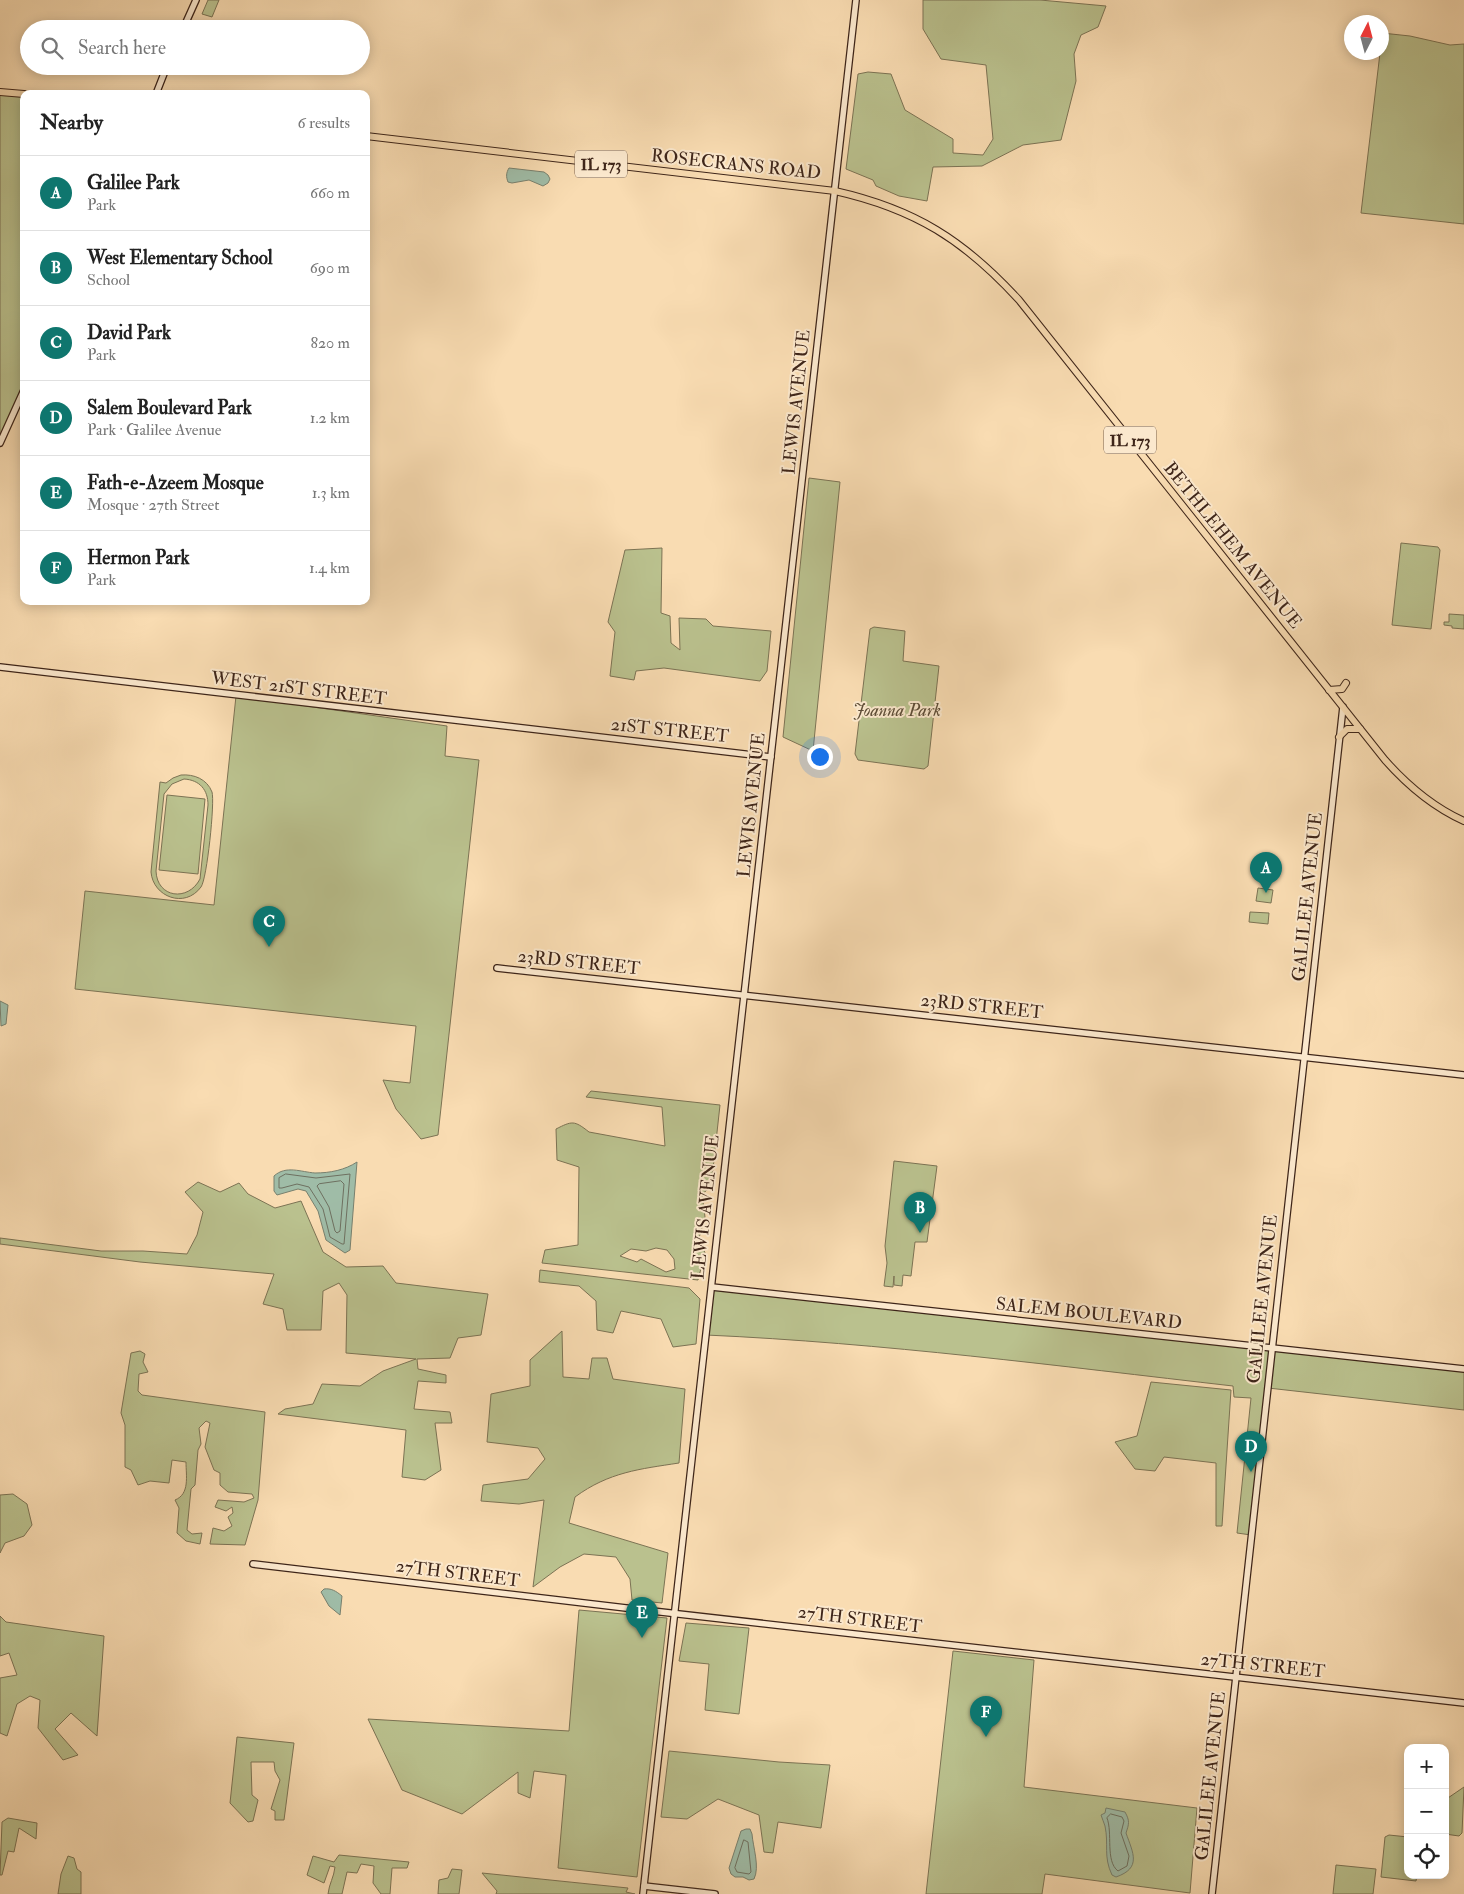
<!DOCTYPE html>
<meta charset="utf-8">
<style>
:root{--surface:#fff;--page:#f6f6f6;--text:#222;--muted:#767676;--line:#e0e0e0;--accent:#0f766e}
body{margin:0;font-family:"IM FELL Double Pica",serif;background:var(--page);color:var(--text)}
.controls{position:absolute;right:15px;bottom:15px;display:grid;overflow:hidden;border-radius:10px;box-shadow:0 2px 12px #0003}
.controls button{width:45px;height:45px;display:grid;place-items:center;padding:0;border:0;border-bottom:1px solid var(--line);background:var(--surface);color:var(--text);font:25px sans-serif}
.compass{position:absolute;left:1344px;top:15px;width:45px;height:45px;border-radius:50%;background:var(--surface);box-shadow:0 2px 12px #0003;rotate:6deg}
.you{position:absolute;left:819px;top:756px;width:18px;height:18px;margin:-12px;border:4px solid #fff;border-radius:50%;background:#1a73e8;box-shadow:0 0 0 8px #1a73e833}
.badge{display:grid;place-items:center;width:32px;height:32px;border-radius:50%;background:var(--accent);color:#fff;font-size:16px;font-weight:700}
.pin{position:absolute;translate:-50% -41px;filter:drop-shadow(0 1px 2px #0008)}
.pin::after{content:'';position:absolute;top:26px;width:18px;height:15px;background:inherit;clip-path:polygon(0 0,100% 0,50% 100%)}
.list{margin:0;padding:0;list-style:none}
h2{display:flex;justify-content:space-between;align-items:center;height:65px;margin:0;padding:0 20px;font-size:21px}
h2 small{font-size:16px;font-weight:400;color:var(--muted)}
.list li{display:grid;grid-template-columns:32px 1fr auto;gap:15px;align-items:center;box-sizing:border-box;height:75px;padding:0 20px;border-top:1px solid var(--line)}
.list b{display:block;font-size:19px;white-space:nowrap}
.list p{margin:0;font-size:16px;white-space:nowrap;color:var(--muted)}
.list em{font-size:16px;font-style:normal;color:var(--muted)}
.icon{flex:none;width:28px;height:28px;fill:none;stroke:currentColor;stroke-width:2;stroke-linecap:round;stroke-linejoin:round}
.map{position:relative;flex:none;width:1464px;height:1894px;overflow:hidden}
.search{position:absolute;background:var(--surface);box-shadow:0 2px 12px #0003;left:20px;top:20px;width:350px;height:55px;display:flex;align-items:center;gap:12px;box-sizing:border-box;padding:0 18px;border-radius:28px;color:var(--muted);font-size:19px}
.panel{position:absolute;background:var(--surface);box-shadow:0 2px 12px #0003;left:20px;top:90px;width:350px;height:515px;border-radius:10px}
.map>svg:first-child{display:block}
</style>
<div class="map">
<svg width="1464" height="1894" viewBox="0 0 1464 1894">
<rect width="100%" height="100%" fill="#f9dcb2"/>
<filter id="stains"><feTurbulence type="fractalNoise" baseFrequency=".004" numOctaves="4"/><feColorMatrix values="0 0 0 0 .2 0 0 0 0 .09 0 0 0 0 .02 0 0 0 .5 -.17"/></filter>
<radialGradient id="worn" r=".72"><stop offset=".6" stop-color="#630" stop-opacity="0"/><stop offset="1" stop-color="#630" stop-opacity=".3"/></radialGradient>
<g fill="#bac18e" stroke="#7c7354" fill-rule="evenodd">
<path d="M208,0H219L212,17L202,14Z"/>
<path d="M923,0H1040L1106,6L1098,27L1081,35L1074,54L1076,81L1061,140L1023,145L982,166L933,167L927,201L899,196L876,186L873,180L846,169L858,74L868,72L891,74L905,110L953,139V153L983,155L993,139L986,65L941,59L923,29Z"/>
<path d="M1382,33L1410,36L1450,45L1464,44V224L1361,213L1380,53L1382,52Z"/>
<path d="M0,91L24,94V390L0,444Z"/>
<path d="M809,478L840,482L813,751L783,737Z"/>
<path d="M1401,543L1438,547L1440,550L1431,629L1392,625Z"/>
<path d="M662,548L661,613L670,616L671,643L680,650L679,618L706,619L713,626L771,631L767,671L760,681L664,668L636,671L634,680L610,676L615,632L608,622L625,550Z"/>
<path d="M1449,614L1464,615V629L1452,628V626L1444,625V622H1449Z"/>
<path d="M874,627L905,631L903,661L939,666L928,766L924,769L858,760L855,754L870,629Z"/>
<path d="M236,696L447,726L445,756L479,760L438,1135L421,1139L396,1109L383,1080L410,1083L416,1026L75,989L85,891L214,905Z"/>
<path d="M181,775C194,774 207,779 212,792C215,802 207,879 201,887C185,909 153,897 151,872L160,782L166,783L173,778ZM184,779C200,780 208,790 208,805L200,879C188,902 157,898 156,871L164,794L172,784Z"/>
<path d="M167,795L205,799L198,874L159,870Z"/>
<path d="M1258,888L1273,890L1271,903L1256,901Z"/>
<path d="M1250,912L1269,913L1268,924L1249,922Z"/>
<path d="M591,1091L720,1105L711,1187L702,1194L705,1217L699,1238L705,1253L698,1280L542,1263L545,1250L578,1245L579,1167L557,1160L556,1129C572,1121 574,1120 589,1132L665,1146L662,1107L586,1097ZM656,1248L667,1250L674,1259L675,1269L666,1272L641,1259L637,1262L620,1256L631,1249L646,1251Z"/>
<path d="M894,1161L937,1166L927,1242H915L911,1276L903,1275L902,1286L894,1285V1276L893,1287L884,1286L887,1263L885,1246Z"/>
<path d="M198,1182L220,1192L239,1183L248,1194L275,1208L301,1201L323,1252L346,1267L383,1266L396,1283L488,1294L481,1335L458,1338L450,1358L417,1359L418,1369L446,1375V1383L418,1381L414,1409L450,1412L452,1423H435L441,1470L425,1480L402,1477L406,1430L278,1414L285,1409L313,1404L322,1384L360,1386L383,1371L416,1359L346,1353L347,1295L339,1283L323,1291L321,1330H287L283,1309L263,1304L274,1274L140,1262L0,1244V1238L101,1251H143L187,1254L197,1235L203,1212L185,1192Z"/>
<path d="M540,1270L689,1288L700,1299L696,1344L673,1347L661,1319L621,1311L613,1333L597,1330L596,1301L579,1286L539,1282Z"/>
<path d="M712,1287L1464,1369V1410L1268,1388L1251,1535L1237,1533L1251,1398L1234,1397L1233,1386C1058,1366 883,1343 706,1335Z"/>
<path d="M562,1331L563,1377L589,1379L592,1358H607L613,1379L685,1389L679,1463C640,1469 609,1472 575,1497L569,1523L668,1553L662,1603L632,1600L630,1579L616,1557L584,1554L560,1567L533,1587L544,1500L519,1504L481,1501L483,1485L528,1479L545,1459L538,1448L487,1442L491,1394L530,1386V1360Z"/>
<path d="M140,1351L145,1354L143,1362L148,1372L139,1374L138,1391L142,1395L265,1412L258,1500L245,1545L210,1544L213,1528L224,1531L232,1526L228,1517L233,1513L232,1507L226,1511L215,1507L218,1500L244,1502L254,1498L252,1494L228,1492L220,1485V1473L214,1470L205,1447L210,1423L206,1421L199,1428L201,1444L198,1450L195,1485L191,1489L187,1530L192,1534L202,1533L200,1544L186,1541L177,1533L179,1508L175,1500C190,1494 186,1476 186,1462L172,1460L169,1483L150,1481L138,1485L131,1470L125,1467V1425L121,1413L131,1353Z"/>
<path d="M1151,1382L1231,1390L1222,1526H1216V1463L1164,1457L1155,1471L1135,1469L1115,1442L1137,1436Z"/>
<path d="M13,1494L27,1504L32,1525L24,1536L5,1543L0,1553V1495Z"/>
<path d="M579,1610L667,1618L637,1877L558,1868L566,1775L534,1771L530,1798L518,1793V1772L462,1814L402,1790L368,1719L569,1731Z"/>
<path d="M0,1616L6,1622L104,1636L97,1736L71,1713L55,1729L78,1755L63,1760L38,1728L40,1700L30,1696L17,1704L7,1736L0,1733V1678L17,1675L9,1653L0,1656Z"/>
<path d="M686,1623L749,1628L739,1714L705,1710L709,1664L679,1661Z"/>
<path d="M953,1651L1034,1660L1024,1787L1197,1808L1190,1893L1045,1874L1042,1894H926Z"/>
<path d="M237,1737L294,1743L284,1820H275V1811L271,1809L280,1780L275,1771L274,1762H251L252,1795L258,1800L253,1821L248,1822L230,1803Z"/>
<path d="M669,1751L779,1762L830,1765L821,1828L778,1822L773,1853L764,1852L759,1815L718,1799L687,1819L661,1817Z"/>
<path d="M1464,1787L1462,1833L1459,1836L1445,1834V1800Z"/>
<path d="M8,1818L37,1823L36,1839L19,1828L14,1852L8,1851L2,1875H0L2,1822Z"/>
<path d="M1389,1835L1408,1837V1875H1417L1416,1881L1381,1877L1385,1837Z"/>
<path d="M339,1855L409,1862L407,1868H392L390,1894H381L373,1883L374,1866L361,1864L357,1873L347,1872L342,1894H328C329,1884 334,1877 335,1867L330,1866L324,1883L307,1875L313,1856L334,1862Z"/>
<path d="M68,1856L74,1858L77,1869L81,1872V1894H58L61,1874Z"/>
<path d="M1336,1865L1376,1869L1373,1894H1333Z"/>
<path d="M452,1869L462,1870L459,1894H438L439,1880L448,1878Z"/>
<path d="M482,1873L628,1888L626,1892L635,1894H496L497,1891Z"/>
</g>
<g fill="#9fbca7" stroke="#78806e">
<path d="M509,168L544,172L548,175L550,179L548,183L543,186L529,180L512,183L508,182C506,177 506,173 509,168Z"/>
<path d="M0,1001L8,1005L6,1024L1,1026Z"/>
<path d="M357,1162L350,1250L345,1253L326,1240L318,1211L306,1191L298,1189L277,1195L274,1191V1176C286,1165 301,1172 315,1173C330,1173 345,1170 357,1162Z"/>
<path d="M324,1589C331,1588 336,1591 342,1596L340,1615L329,1606L321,1592Z"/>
<path d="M1106,1808L1125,1812C1130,1821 1129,1824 1126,1833C1133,1853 1142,1868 1116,1877L1112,1875C1103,1856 1109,1845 1105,1826C1104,1822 1102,1819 1101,1815L1105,1813Z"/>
<path d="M746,1829H750L752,1834C753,1847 760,1867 754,1879L749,1880L743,1877H735L731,1874L729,1868L741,1831Z"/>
</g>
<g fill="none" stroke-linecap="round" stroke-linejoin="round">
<g stroke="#6e7060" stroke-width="1">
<path d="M286,1174L316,1178L350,1174L344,1244H342L330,1237L323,1209L309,1187L297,1184L282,1188H279V1178Z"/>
<path d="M341,1181L344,1184L340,1231L337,1233L335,1231L329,1207L317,1186L319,1184Z"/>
<path d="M1111,1814L1122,1817L1124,1821L1121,1833L1129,1856L1127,1866L1118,1871C1105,1861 1113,1833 1107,1818Z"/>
<path d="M744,1840L748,1842L751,1872L749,1874L737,1872L735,1868Z"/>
</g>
<defs>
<g id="secondary">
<path d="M183,29L196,0"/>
<path d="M156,94L167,66"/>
<path d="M0,443L24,390"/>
<path d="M0,667L771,757"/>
<path d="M497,968L1464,1075"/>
<path d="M712,1287L1464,1369"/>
<path d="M253,1564L626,1608L1464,1703"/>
<path d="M644,1886L715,1894"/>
<path d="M643,1894L856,0"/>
<path d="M1212,1894L1343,707"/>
</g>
<g id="primary">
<path d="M0,92L24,94"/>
<path d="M366,136L835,191C915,209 964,240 1019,300L1385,760C1408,786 1433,807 1464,821"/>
<path d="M1329,690L1342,689L1346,683"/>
<path d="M1339,737L1347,729H1360"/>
</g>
</defs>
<use href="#secondary" stroke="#3e2519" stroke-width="8"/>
<use href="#primary" stroke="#3e2519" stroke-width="8"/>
<use href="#secondary" stroke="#fbe8cd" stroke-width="5.5"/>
<use href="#primary" stroke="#f9dcb2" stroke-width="6"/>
</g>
<g text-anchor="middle" stroke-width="4" stroke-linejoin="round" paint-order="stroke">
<g fill="#fbe8cd" stroke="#77604f" stroke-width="1">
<rect x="575" y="150.5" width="52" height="27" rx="4"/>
<rect x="1104" y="426.5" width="52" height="27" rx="4"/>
</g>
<g font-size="16" font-weight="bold" fill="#3e2519">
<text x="601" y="170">IL 173</text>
<text x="1130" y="446">IL 173</text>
</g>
<g font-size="18" fill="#3e2519" stroke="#fbe8cd">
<text transform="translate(736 164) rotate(6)" y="6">ROSECRANS ROAD</text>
<text transform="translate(796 402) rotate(-84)" y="6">LEWIS AVENUE</text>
<text transform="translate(1233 545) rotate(51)" y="6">BETHLEHEM AVENUE</text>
<text transform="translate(299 688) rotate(7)" y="6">WEST 21ST STREET</text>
<text transform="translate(670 730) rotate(6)" y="6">21ST STREET</text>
<text transform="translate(751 805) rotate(-84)" y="6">LEWIS AVENUE</text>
<text transform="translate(1307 897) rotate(-84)" y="6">GALILEE AVENUE</text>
<text transform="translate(579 962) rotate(6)" y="6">23RD STREET</text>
<text transform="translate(982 1006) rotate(6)" y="6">23RD STREET</text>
<text transform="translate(705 1207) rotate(-84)" y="6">LEWIS AVENUE</text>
<text transform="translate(1262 1299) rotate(-84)" y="6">GALILEE AVENUE</text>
<text transform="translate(1089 1313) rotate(6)" y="6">SALEM BOULEVARD</text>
<text transform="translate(458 1573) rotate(7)" y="6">27TH STREET</text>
<text transform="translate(860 1619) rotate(7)" y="6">27TH STREET</text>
<text transform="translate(1263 1665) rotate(6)" y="6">27TH STREET</text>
<text transform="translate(1210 1776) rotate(-84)" y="6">GALILEE AVENUE</text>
</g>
<g font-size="18" font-style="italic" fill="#5d4c36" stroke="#fbe8cd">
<text x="897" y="716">Joanna Park</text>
</g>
</g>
<rect width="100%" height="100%" filter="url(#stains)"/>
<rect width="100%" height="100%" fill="url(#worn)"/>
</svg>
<div class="controls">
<button>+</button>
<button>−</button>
<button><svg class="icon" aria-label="locate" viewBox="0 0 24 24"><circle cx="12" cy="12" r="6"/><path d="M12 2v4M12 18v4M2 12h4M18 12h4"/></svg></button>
</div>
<svg class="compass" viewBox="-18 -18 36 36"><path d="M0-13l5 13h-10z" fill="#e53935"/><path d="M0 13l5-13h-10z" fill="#767676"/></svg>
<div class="you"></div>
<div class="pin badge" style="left:1266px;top:893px">A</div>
<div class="pin badge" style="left:920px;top:1233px">B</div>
<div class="pin badge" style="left:269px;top:947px">C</div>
<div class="pin badge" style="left:1251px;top:1472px">D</div>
<div class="pin badge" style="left:642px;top:1638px">E</div>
<div class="pin badge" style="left:986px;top:1737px">F</div>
<div class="search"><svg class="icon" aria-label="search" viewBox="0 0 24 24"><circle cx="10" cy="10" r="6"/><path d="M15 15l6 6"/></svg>Search here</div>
<section class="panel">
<h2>Nearby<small>6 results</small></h2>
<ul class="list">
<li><span class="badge">A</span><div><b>Galilee Park</b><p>Park</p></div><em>660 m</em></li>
<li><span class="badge">B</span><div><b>West Elementary School</b><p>School</p></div><em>690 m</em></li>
<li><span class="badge">C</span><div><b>David Park</b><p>Park</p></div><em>820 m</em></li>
<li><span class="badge">D</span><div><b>Salem Boulevard Park</b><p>Park · Galilee Avenue</p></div><em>1.2 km</em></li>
<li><span class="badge">E</span><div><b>Fath-e-Azeem Mosque</b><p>Mosque · 27th Street</p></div><em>1.3 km</em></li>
<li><span class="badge">F</span><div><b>Hermon Park</b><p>Park</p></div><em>1.4 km</em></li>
</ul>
</section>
</div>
